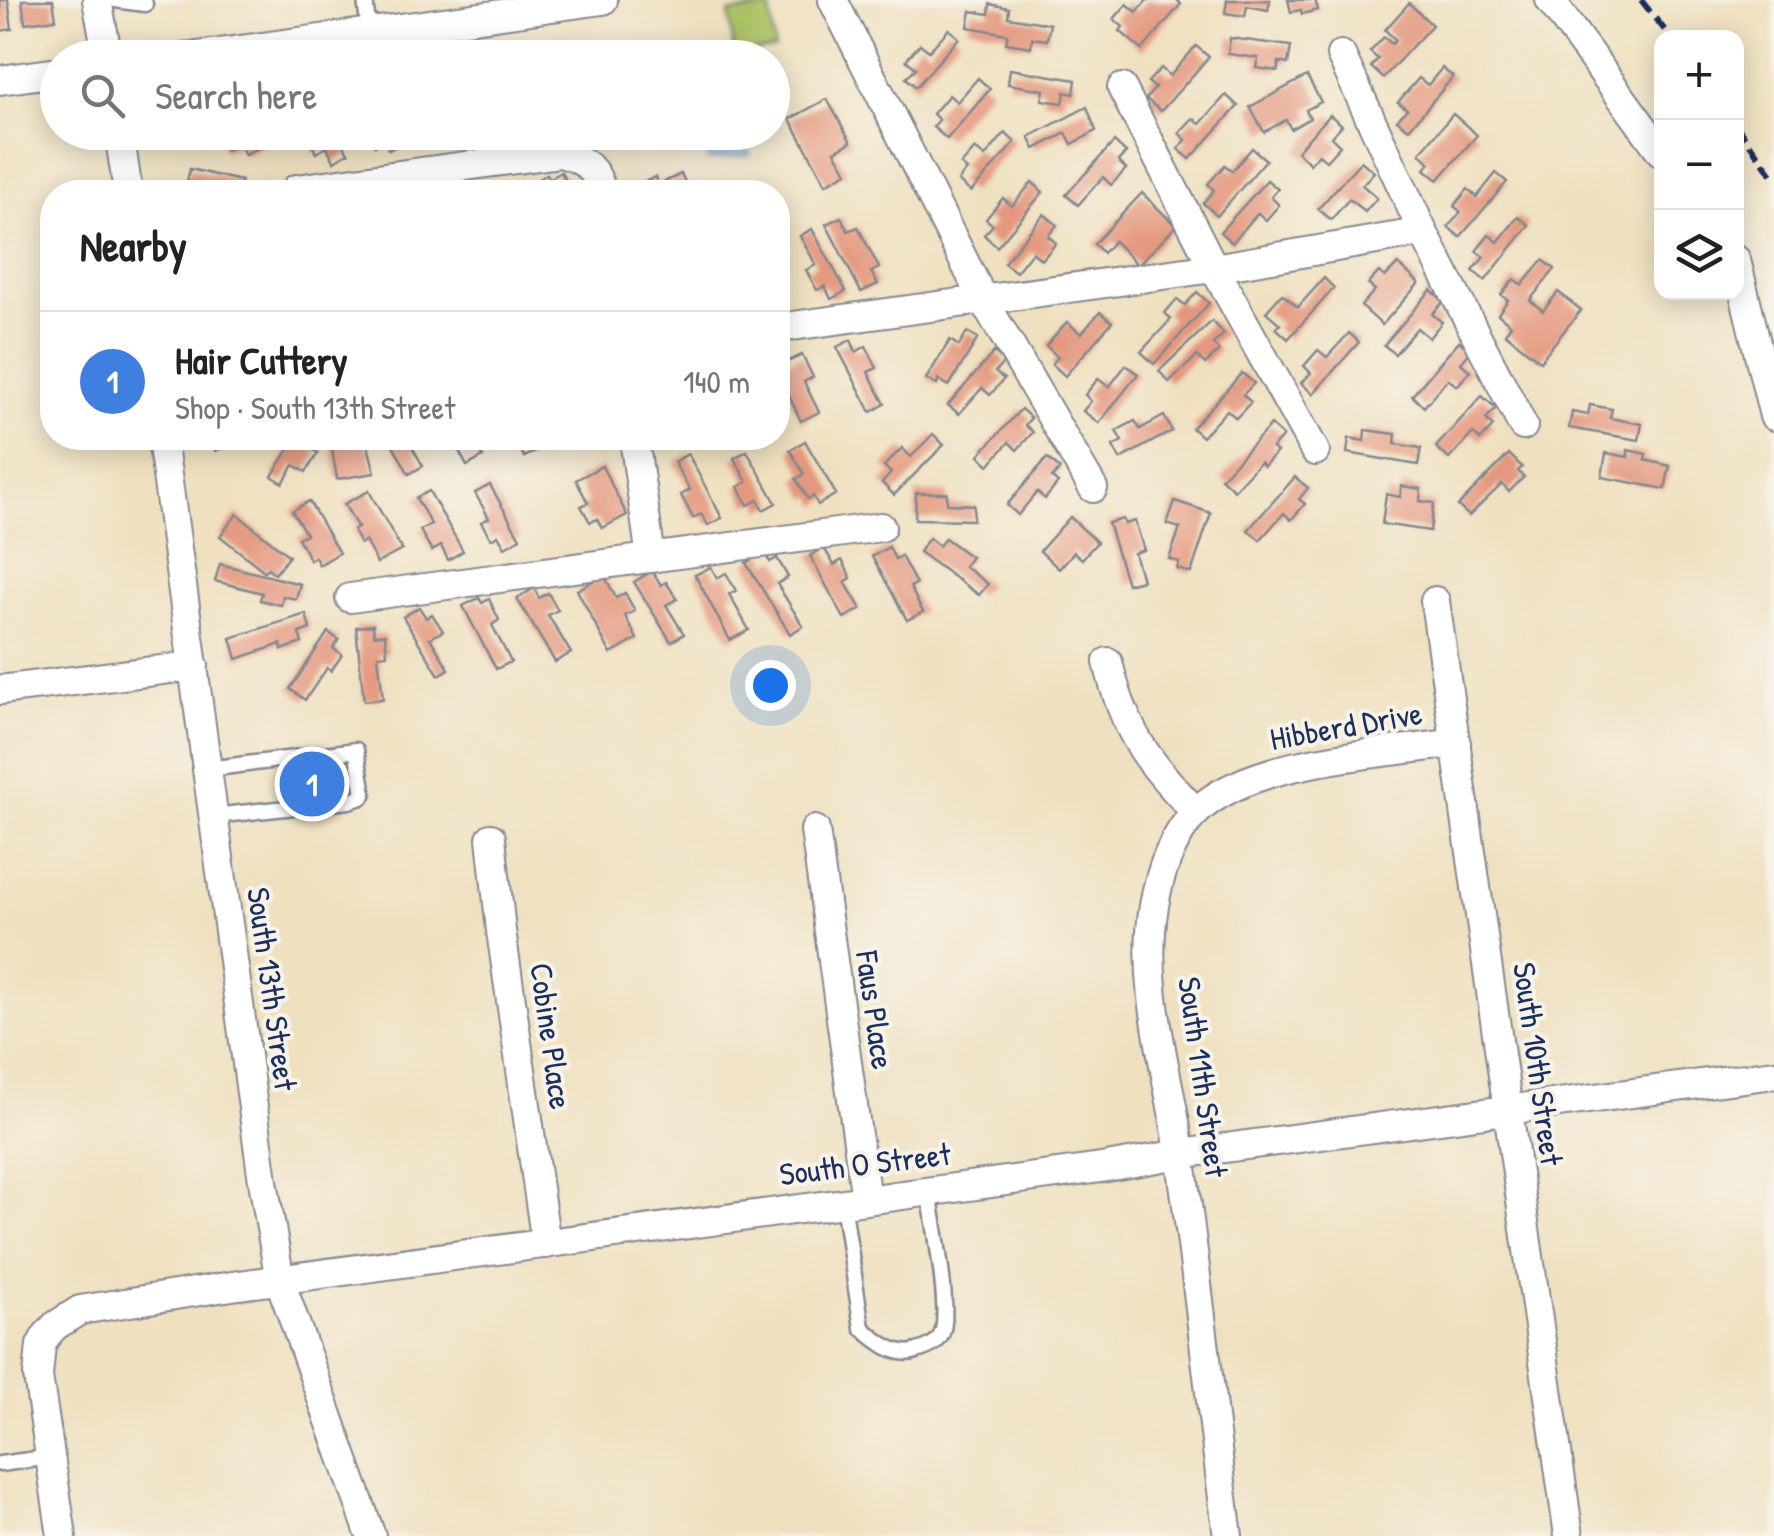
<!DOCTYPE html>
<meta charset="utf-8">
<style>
:root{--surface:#fff;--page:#f2f2f2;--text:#222;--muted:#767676;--line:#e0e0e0;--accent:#0f766e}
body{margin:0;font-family:"Patrick Hand",sans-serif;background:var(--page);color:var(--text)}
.controls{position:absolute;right:30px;top:30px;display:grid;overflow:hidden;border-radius:20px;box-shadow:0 5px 25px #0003}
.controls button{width:90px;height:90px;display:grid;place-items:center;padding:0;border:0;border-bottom:2px solid var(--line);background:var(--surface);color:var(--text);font:50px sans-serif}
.you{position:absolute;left:770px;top:685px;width:35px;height:35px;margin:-25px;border:8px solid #fff;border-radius:50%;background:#1a73e8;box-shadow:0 0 0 15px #1a73e833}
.badge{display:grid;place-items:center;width:65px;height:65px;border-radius:50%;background:var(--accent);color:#fff;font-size:32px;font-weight:700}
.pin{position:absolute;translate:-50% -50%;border:5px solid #fff;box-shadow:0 2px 10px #0006}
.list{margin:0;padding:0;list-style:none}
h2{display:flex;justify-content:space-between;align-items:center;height:130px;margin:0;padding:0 40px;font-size:42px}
h2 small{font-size:32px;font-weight:400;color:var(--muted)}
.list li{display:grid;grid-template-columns:65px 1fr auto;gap:30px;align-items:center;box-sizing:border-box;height:140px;padding:0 40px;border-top:2px solid var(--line)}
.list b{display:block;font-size:38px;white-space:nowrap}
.list p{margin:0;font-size:32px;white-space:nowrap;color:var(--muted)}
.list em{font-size:32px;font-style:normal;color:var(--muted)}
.icon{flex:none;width:55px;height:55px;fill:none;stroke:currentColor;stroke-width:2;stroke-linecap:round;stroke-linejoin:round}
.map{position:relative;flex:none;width:1774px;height:1536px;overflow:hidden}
.search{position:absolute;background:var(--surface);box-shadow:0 5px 25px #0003;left:40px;top:40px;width:750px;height:110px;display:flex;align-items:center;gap:25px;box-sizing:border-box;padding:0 35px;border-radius:55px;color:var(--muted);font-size:38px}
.panel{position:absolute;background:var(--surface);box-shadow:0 5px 25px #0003;left:40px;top:180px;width:750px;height:270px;border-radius:40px}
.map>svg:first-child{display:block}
</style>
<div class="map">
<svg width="1774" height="1536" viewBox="0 0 1774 1536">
<rect width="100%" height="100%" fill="#f7f3e8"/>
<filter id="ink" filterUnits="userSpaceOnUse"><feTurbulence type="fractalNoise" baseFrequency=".01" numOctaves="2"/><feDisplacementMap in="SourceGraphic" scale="20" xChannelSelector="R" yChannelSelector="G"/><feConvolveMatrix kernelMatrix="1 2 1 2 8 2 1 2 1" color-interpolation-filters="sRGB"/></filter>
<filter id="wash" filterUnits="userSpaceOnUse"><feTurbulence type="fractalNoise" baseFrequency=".0048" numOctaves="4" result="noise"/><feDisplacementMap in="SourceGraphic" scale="40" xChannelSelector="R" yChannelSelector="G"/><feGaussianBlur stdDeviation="2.25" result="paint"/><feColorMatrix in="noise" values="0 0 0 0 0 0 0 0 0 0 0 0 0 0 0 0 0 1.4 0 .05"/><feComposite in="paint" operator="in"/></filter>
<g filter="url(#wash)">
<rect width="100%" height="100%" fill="#efe0c0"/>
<path fill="#abc165" stroke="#637862" stroke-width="2.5" d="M770,8L775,49L734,54L729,13Z"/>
<path fill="#6ea5dc" stroke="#446a9d" stroke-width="2.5" d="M747,133L750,155L708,160L704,134Z"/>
<g id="blocks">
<g fill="#e4977e">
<path d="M0,0H8L12,29L0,31Z"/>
<path d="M22,0H53L56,19L25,23Z"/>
<path d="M1147,0H1177L1181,4L1142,50L1120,31L1123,27L1114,19L1127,4L1137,12Z"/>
<path d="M1227,0H1270L1268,10L1247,6L1245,16L1225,13Z"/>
<path d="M1288,0H1315L1318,10L1302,14L1301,10L1291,12Z"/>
<path d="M1409,3L1432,25L1383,78L1371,67L1378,59L1370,52L1384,37L1392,44L1396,40L1385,30Z"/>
<path d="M990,4L1009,8L1008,17L1050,24L1047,40L1032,38L1031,47L1006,43L1008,34L968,27L971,11L989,14Z"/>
<path d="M949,29L959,38L916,87L906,78L916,68L906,60L920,44L929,51Z"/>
<path d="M1230,38L1291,46L1288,64L1279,62L1278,71L1256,68L1258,58L1228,54Z"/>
<path d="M1196,46L1209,57L1161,111L1146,99L1155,88L1148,82L1161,68L1170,76Z"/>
<path d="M1442,68L1453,77L1409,129L1397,120L1407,109L1398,102L1419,78L1428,85Z"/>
<path d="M1010,69L1076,80L1074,94L1065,92L1063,103L1042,100L1044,90L1008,84Z"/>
<path d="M1307,76L1321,102L1306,110L1310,118L1291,129L1286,120L1264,132L1250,107Z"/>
<path d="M978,78L990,89L947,139L933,127L939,120L933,114L949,95L957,102Z"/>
<path d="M1226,95L1238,106L1190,159L1178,149L1186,140L1179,133L1193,118L1200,124Z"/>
<path d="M827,99L851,142L835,151L847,172L826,184L790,119Z"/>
<path d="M1087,107L1096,131L1072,144L1066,133L1035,149L1029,137Z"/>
<path d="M1453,114L1477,135L1438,180L1425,169L1430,163L1420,153Z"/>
<path d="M1330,115L1342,125L1331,137L1340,146L1326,161L1319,154L1310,164L1297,151Z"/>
<path d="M215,132H266L260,136L264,145L245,155L239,144L225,151Z"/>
<path d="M309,132H337L348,153L334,161L327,147L316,153L306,134Z"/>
<path d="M367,132H400L405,141L389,150L384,141L375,146Z"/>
<path d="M430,132H461L465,139L449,148L441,134L433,138Z"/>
<path d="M1005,133L1015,142L971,192L958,181L967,170L961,165L975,149L985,157Z"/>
<path d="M1114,142L1126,153L1118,161L1126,169L1111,185L1103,177L1078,205L1066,195Z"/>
<path d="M1252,148L1266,160L1217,216L1203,203L1214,190L1208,184L1225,165L1232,171Z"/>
<path d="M1361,161L1374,172L1362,185L1377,198L1365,212L1349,199L1331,220L1318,209Z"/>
<path d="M190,169L241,181L239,192H207L208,186L187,181Z"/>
<path d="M561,172L573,192H525L523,188L547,174L549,179Z"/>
<path d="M1496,173L1507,182L1460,237L1448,227L1461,212L1454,206L1468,189L1477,197Z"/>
<path d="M681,174L688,188L678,192H638L635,187L655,177L658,185Z"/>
<path d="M1267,180L1278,189L1271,197L1279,205L1266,220L1258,213L1232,243L1220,232Z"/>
<path d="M1032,182L1043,192L997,247L984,235L993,225L986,219L1003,198L1012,206Z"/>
<path d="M1142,193L1176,226L1138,265L1114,241L1103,253L1094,244Z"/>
<path d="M1044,214L1057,225L1048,236L1056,243L1042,260L1032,252L1016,272L1004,263Z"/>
<path d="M841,217L848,231L858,227L879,268L871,272L878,284L861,292L826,224Z"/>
<path d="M1518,217L1529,225L1485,281L1473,271L1484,257L1476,251L1489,235L1498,242Z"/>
<path d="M812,229L846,291L831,299L825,286L817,290L806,270L816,265L800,236Z"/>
<path d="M1543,260L1555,269L1530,300L1543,311L1558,292L1581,310L1540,361L1505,333L1511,325L1498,314L1508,300L1501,295L1514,279L1522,285Z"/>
<path d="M1398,264L1419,283L1382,325L1361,306L1375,290L1368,284L1379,272L1385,277Z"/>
<path d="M1324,278L1334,288L1288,339L1276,328L1280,324L1266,312L1282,294L1298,307Z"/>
<path d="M1431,290L1444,301L1432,314L1442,322L1429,338L1417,328L1395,354L1384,345Z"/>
<path d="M1197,292L1209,303L1154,364L1141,352L1171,319L1165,313L1177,299L1185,305Z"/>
<path d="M1100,312L1112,322L1065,376L1052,364L1058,357L1046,346L1067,322L1081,334Z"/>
<path d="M1212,321L1224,334L1213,344L1219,351L1205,364L1197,356L1169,382L1159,371Z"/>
<path d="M967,332L978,338L949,386L938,379L937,385L926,379L950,340L959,346Z"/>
<path d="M1349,333L1359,342L1313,394L1301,383L1311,373L1304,366L1318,350L1327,357Z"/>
<path d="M851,340L856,352L866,346L877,368L868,372L885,404L871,412L837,347Z"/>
<path d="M1459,341L1471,351L1461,363L1470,371L1457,386L1448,379L1424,407L1412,396Z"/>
<path d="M784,351L789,361L802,355L813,377L804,382L819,412L801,421L778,373V354Z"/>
<path d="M994,352L1005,361L995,372L1004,379L990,395L982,388L959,414L948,405Z"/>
<path d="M1126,365L1138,374L1099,423L1083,411L1091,401L1085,395L1098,379L1109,387Z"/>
<path d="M1242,373L1254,383L1243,395L1251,402L1236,418L1227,410L1202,437L1192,428Z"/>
<path d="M1482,396L1496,408L1486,419L1493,426L1480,440L1473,433L1449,459L1436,447Z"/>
<path d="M1590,405L1612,409L1610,418L1642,424L1639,440L1569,428L1572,412L1588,415Z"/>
<path d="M1021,409L1031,418L1025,425L1033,432L1017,450L1009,442L989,465L979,455Z"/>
<path d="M1164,416L1172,431L1120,459L1113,446L1122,441L1116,431L1135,421L1140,429Z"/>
<path d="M1271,425L1283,436L1272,448L1277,452L1264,466L1260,462L1234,490L1221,478Z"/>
<path d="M1365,430L1396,434L1395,444L1421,448L1418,465L1347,453L1349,438L1364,441Z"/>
<path d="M933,434L944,445L894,495L882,483L891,473L884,466L902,448L911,457Z"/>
<path d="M210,438H279L254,447L250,438L215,451Z"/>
<path d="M296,438H317L310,448L318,453L306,472L294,465L283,483L272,476Z"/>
<path d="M330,438H366L375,473L337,479Z"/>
<path d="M389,438H407L423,466L409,474Z"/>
<path d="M452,438H473L483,457L467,466Z"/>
<path d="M515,438H533L539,450L524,457Z"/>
<path d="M805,441L836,494L818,505L813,496L808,499L796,479L804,474L790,450Z"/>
<path d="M1628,450L1646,454L1645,460L1670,466L1665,489L1602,477L1606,453L1628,457Z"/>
<path d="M747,451L776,503L763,510L758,500L748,505L738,487L747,482L734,458Z"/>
<path d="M688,454L722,518L708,525L701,514L693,518L681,495L690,490L674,462Z"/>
<path d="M1509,454L1522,467L1518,471L1524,477L1509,492L1502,484L1469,516L1458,506Z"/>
<path d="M1047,458L1060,469L1052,478L1058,483L1045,499L1037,492L1018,515L1007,505Z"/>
<path d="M602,466L627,515L602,528L597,519L590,522L581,506L588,503L576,480Z"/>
<path d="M1295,477L1308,488L1299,499L1305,504L1291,520L1284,513L1260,540L1248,530Z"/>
<path d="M490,485L520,538L505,547L498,535L491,539L481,522L489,518L475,493Z"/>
<path d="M1402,486L1421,489L1420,501L1434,503L1430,531L1382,524L1386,494L1400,497Z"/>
<path d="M369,491L402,550L377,563L365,541L360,544L353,530L358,528L344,504Z"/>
<path d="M429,491L463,551L448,560L441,546L432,551L420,530L431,524L416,498Z"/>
<path d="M916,493H947V504L974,505L973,520L915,519Z"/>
<path d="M309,501L339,553L319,565L315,557L310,560L298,538L306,534L292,511Z"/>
<path d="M1175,501L1211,513L1191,573L1177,569L1179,562L1169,559L1180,528L1167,524Z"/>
<path d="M237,514L289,556L275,574L268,568L264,571L220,536Z"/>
<path d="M1070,517L1097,542L1082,559L1074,552L1059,569L1040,551Z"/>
<path d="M1123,519L1125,524L1135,521L1144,550L1134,553L1142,580L1127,584L1108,523Z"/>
<path d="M929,538L939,546L945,538L971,557L964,566L988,584L979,595L919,552Z"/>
<path d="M889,547L895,559L901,556L916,584L910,587L923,612L907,620L872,556Z"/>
<path d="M824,548L834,565L842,560L851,578L845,582L861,609L844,618L810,556Z"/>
<path d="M763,552L770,562L777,558L788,577L777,584L803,626L790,634L746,563Z"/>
<path d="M220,564L300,584L296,599L283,596L281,605L260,600L262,593L215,581Z"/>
<path d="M711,567L717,578L726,573L736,591L729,594L749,630L730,640L695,575Z"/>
<path d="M652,571L661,585L666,582L677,599L666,605L684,634L671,642L634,582Z"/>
<path d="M604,575L616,598L625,593L635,611L625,616L637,639L611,654L577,590Z"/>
<path d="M534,588L539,598L548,593L558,610L548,615L571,653L555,662L517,599Z"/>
<path d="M479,598L482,603L489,599L499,620L492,625L511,662L496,669L463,606Z"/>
<path d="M419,607L426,618L432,614L443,631L430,638L449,669L439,675L403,617Z"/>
<path d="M306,614L310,629L299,633L302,643L282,650L281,644L237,659L231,638Z"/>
<path d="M373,625L374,635L385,634L387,654L378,655L383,699L364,701L356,627Z"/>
<path d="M328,632L339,640L333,648L342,655L331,671L327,668L305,700L290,689Z"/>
<path d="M330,757L335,793L291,799L286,764Z"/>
</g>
</g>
</g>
<g filter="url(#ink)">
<use href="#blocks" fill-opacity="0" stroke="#85888f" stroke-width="2.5"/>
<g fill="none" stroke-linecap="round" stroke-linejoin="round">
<defs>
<g id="lane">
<path d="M115,0L145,4"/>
<path d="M365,0L369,32"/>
<path d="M208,769L356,750L364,793L362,797L349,801L214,816"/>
<path d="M843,1203L862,1328C877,1341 897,1358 917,1351C927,1348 938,1344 942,1333C951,1311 933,1219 929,1191"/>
<path d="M0,1464L51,1457"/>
</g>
<g id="street">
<path d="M97,0L108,58"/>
<path d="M833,0L983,299L1093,488"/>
<path d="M1550,0L1662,153"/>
<path d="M1341,55L1423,232L1523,426"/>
<path d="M182,58L603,0"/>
<path d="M0,80L58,72"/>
<path d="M1122,88L1214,268L1315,451"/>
<path d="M119,132L128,192"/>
<path d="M296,189L561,153C585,160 596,168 602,192"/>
<path d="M1736,260L1774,416"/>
<path d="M778,328L1214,268L1423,232"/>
<path d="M162,438L263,1181L280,1281L371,1536"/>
<path d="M634,438L651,558"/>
<path d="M350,598L881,527"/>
<path d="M1435,601L1569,1536"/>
<path d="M1108,662C1124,731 1147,762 1196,812"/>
<path d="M0,690L194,666"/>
<path d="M815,830L866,1200"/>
<path d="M491,838L501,931L546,1244"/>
<path d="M62,1536L38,1376L41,1345L46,1336L55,1326L80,1310L232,1286L1101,1168L1180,1154L1774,1074"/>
<path d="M1228,1536C1211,1409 1198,1281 1180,1153C1169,1074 1140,987 1154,906C1159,874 1173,834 1197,811C1253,758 1382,754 1456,743"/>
</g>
</defs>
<use href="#lane" stroke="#85888f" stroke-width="19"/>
<use href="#street" stroke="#85888f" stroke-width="32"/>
<use href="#lane" stroke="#fff" stroke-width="14"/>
<use href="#street" stroke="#fff" stroke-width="28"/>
<g stroke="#1b2f5e" stroke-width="6" stroke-dasharray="15 8" stroke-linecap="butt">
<path d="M1641,0L1671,38"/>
<path d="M1736,125L1774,177"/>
</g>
</g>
</g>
<g text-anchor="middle" stroke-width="8" stroke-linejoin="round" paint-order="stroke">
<g font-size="32" fill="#1b2f5e" stroke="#f7f3e8">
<text transform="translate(1346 726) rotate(-10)" y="11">Hibberd Drive</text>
<text transform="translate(272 989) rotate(82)" y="11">South 13th Street</text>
<text transform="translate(875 1010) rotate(82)" y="11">Faus Place</text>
<text transform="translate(551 1036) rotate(82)" y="11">Cobine Place</text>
<text transform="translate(1538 1064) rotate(82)" y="11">South 10th Street</text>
<text transform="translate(1203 1077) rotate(82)" y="11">South 11th Street</text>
<text transform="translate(865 1164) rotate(-7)" y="11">South O Street</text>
</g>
</g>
</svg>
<div class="controls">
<button>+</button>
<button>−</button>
<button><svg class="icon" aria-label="layers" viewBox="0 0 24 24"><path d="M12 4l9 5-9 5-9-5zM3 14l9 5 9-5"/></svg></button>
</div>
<div class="you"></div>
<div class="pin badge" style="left:312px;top:784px;background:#3f7fe0">1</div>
<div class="search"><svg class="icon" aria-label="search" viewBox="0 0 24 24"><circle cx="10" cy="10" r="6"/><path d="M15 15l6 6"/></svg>Search here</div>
<section class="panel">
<h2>Nearby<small></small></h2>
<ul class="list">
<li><span class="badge" style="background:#3f7fe0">1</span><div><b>Hair Cuttery</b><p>Shop · South 13th Street</p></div><em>140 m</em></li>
</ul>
</section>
</div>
